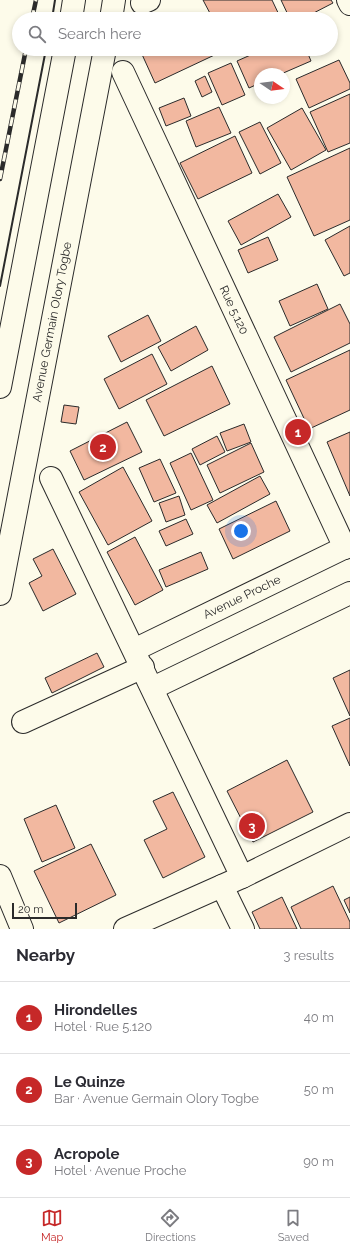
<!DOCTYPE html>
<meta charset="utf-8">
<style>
:root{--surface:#fff;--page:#f7f7f7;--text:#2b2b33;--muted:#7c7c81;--line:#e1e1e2;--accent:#c62828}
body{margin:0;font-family:Raleway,sans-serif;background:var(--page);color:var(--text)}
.compass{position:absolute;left:254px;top:68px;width:36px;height:36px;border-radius:50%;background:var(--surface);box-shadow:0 2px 6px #0003;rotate:103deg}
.scale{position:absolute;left:12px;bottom:10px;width:65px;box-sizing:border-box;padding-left:4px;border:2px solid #2b2b2b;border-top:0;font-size:11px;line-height:14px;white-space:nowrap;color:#2b2b2b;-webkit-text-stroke:3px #fdfbea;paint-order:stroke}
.you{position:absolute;left:241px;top:531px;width:14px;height:14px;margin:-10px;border:3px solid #fff;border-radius:50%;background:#1a73e8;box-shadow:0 0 0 6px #1a73e833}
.badge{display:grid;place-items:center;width:26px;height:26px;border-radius:50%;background:var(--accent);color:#fff;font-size:13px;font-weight:700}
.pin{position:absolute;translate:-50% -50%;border:2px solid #fff;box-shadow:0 1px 4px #0006}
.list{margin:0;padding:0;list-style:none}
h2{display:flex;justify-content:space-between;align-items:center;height:52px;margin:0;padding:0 16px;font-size:17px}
h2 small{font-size:13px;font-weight:400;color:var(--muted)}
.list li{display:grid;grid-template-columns:26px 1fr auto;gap:12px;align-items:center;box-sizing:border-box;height:72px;padding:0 16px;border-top:1px solid var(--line)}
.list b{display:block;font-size:15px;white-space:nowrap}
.list p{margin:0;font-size:13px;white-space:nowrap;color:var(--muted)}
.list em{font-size:13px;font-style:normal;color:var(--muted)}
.icon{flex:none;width:22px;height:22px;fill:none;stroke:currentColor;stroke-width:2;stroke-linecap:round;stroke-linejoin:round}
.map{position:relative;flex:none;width:350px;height:929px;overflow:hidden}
.search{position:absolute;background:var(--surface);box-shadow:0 2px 6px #0003;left:12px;right:12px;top:12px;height:44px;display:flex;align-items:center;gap:10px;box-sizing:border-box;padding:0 14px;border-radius:22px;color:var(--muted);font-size:15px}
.sheet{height:268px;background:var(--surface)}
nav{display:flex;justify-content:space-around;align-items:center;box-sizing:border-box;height:56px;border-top:1px solid var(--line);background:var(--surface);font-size:11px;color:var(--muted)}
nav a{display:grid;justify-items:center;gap:2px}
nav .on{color:var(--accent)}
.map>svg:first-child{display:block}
</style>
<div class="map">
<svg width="350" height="929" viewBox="0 0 350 929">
<rect width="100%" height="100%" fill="#fdfbea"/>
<g fill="#f2b8a0" stroke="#2b2b2b">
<path d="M203,0H272L281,19H213Z"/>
<path d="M281,0H331L333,3L302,19H290Z"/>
<path d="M143,49H222L223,51L155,83L140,50Z"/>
<path d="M264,49H306L311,61L281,74H260V83L249,88L237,61Z"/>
<path d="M339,60L350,83V89L309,108L296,79Z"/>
<path d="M231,63L245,95L222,105L208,73Z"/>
<path d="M205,76L212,92L202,97L195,81Z"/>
<path d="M350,94V143L328,152L310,112Z"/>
<path d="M184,98L191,116L166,126L159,108Z"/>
<path d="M219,107L231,133L196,147L186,121Z"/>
<path d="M302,108L326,150L291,170L267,128Z"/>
<path d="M260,122L281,163L260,174L239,132Z"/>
<path d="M235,136L252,173L198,199L180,163Z"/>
<path d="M350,148V220L314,236L287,177Z"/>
<path d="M278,194L291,217L241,245L228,221Z"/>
<path d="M350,226V273L344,276L325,240Z"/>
<path d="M268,237L278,260L248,273L238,250Z"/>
<path d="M317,284L328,309L290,326L279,301Z"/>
<path d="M340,304L350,324V343L291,372L274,337Z"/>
<path d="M148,315L161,341L121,362L108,336Z"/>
<path d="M196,326L208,350L171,371L158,347Z"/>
<path d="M350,350V410L309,429L286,380Z"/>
<path d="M152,354L167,384L119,409L104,379Z"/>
<path d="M212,366L230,404L164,436L146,400Z"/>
<path d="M64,405L79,407L76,424L61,422Z"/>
<path d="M127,422L142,452L84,480L70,451Z"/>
<path d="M244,424L251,442L227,451L220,433Z"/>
<path d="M350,432V496L327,442Z"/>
<path d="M217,436L225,452L200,465L192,449Z"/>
<path d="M251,443L264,472L220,493L207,465Z"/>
<path d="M191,453L213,500L191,510L170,463Z"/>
<path d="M160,459L176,493L154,502L139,468Z"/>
<path d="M123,467L152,521L108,545L79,492Z"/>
<path d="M260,476L270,494L217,523L207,505Z"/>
<path d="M179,496L185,515L166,522L159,503Z"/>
<path d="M276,501L290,531L233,559L219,529Z"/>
<path d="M186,519L193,534L166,546L159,531Z"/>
<path d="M135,537L163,590L135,605L107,552Z"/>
<path d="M53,549L76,594L43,611L29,583L42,576L33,559Z"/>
<path d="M201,552L208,569L166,587L159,570Z"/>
<path d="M97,653L104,667L52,693L45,678Z"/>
<path d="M350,670V716L333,678Z"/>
<path d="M350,718V766L332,726Z"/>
<path d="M287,760L313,812L253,842L227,791Z"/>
<path d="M173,792L205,857L163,878L144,840L167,829L153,801Z"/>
<path d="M56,805L75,848L42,862L24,819Z"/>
<path d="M91,844L116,895L59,923L34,871Z"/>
<path d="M333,886L350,922V929H301L291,907Z"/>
<path d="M282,897L297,929H260L252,912Z"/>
<path d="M350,897V913L344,900Z"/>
</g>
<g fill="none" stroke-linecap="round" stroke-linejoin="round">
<defs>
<g id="minor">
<path d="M348,0L350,4"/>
<path d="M142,3L149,0"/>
<path d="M123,72L345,548"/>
<path d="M51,478L242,877"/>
<path d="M134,650L350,545"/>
<path d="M153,688L350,593"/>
<path d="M23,722L143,667"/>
<path d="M222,886L243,929"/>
<path d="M125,929L242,877L350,824"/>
</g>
<g id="highway">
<path d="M71,19L74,0"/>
<path d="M111,19L114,0"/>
<path d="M0,387L65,49"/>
<path d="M0,594L105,49"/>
<path d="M0,876L22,929"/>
</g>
</defs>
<use href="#minor" stroke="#2b2b2b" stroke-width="24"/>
<use href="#highway" stroke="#2b2b2b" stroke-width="24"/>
<use href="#minor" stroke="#fdfbea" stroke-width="22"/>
<use href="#highway" stroke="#fdfbea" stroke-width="22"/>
<defs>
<g id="rail">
<path d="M32,19L36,0"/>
<path d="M0,179L26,49"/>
</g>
</defs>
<use href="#rail" stroke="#2b2b2b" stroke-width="4.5"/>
<use href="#rail" stroke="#fdfbea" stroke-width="3" stroke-dasharray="9" stroke-linecap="butt"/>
<g stroke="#2b2b2b" stroke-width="2">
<path d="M52,19L55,0"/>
<path d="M0,286L46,49"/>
</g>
</g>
<g text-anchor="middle" stroke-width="3" stroke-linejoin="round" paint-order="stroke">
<g font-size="12" fill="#2b2b2b" stroke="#fdfbea">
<text transform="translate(234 310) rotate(65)" y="4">Rue 5.120</text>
<text transform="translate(52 322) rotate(-79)" y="4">Avenue Germain Olory Togbe</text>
<text transform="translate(242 597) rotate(-26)" y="4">Avenue Proche</text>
</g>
</g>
</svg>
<svg class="compass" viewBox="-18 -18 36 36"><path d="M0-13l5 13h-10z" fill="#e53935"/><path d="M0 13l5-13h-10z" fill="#7c7c81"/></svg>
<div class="scale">20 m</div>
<div class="you"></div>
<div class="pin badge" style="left:298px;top:432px">1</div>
<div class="pin badge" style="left:103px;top:447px">2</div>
<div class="pin badge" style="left:252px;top:826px">3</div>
<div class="search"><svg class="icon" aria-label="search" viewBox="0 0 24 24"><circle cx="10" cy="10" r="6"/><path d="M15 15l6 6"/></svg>Search here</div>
</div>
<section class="sheet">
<h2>Nearby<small>3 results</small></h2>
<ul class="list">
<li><span class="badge">1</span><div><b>Hirondelles</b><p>Hotel · Rue 5.120</p></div><em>40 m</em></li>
<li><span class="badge">2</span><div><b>Le Quinze</b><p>Bar · Avenue Germain Olory Togbe</p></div><em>50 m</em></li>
<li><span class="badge">3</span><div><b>Acropole</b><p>Hotel · Avenue Proche</p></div><em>90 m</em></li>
</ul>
</section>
<nav>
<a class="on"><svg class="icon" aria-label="map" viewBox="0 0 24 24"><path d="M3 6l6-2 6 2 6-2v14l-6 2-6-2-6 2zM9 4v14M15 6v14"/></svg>Map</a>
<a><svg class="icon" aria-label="directions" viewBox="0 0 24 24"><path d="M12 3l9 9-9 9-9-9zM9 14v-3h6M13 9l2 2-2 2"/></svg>Directions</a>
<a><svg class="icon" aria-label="saved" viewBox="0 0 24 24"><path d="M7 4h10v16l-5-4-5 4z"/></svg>Saved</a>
</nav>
